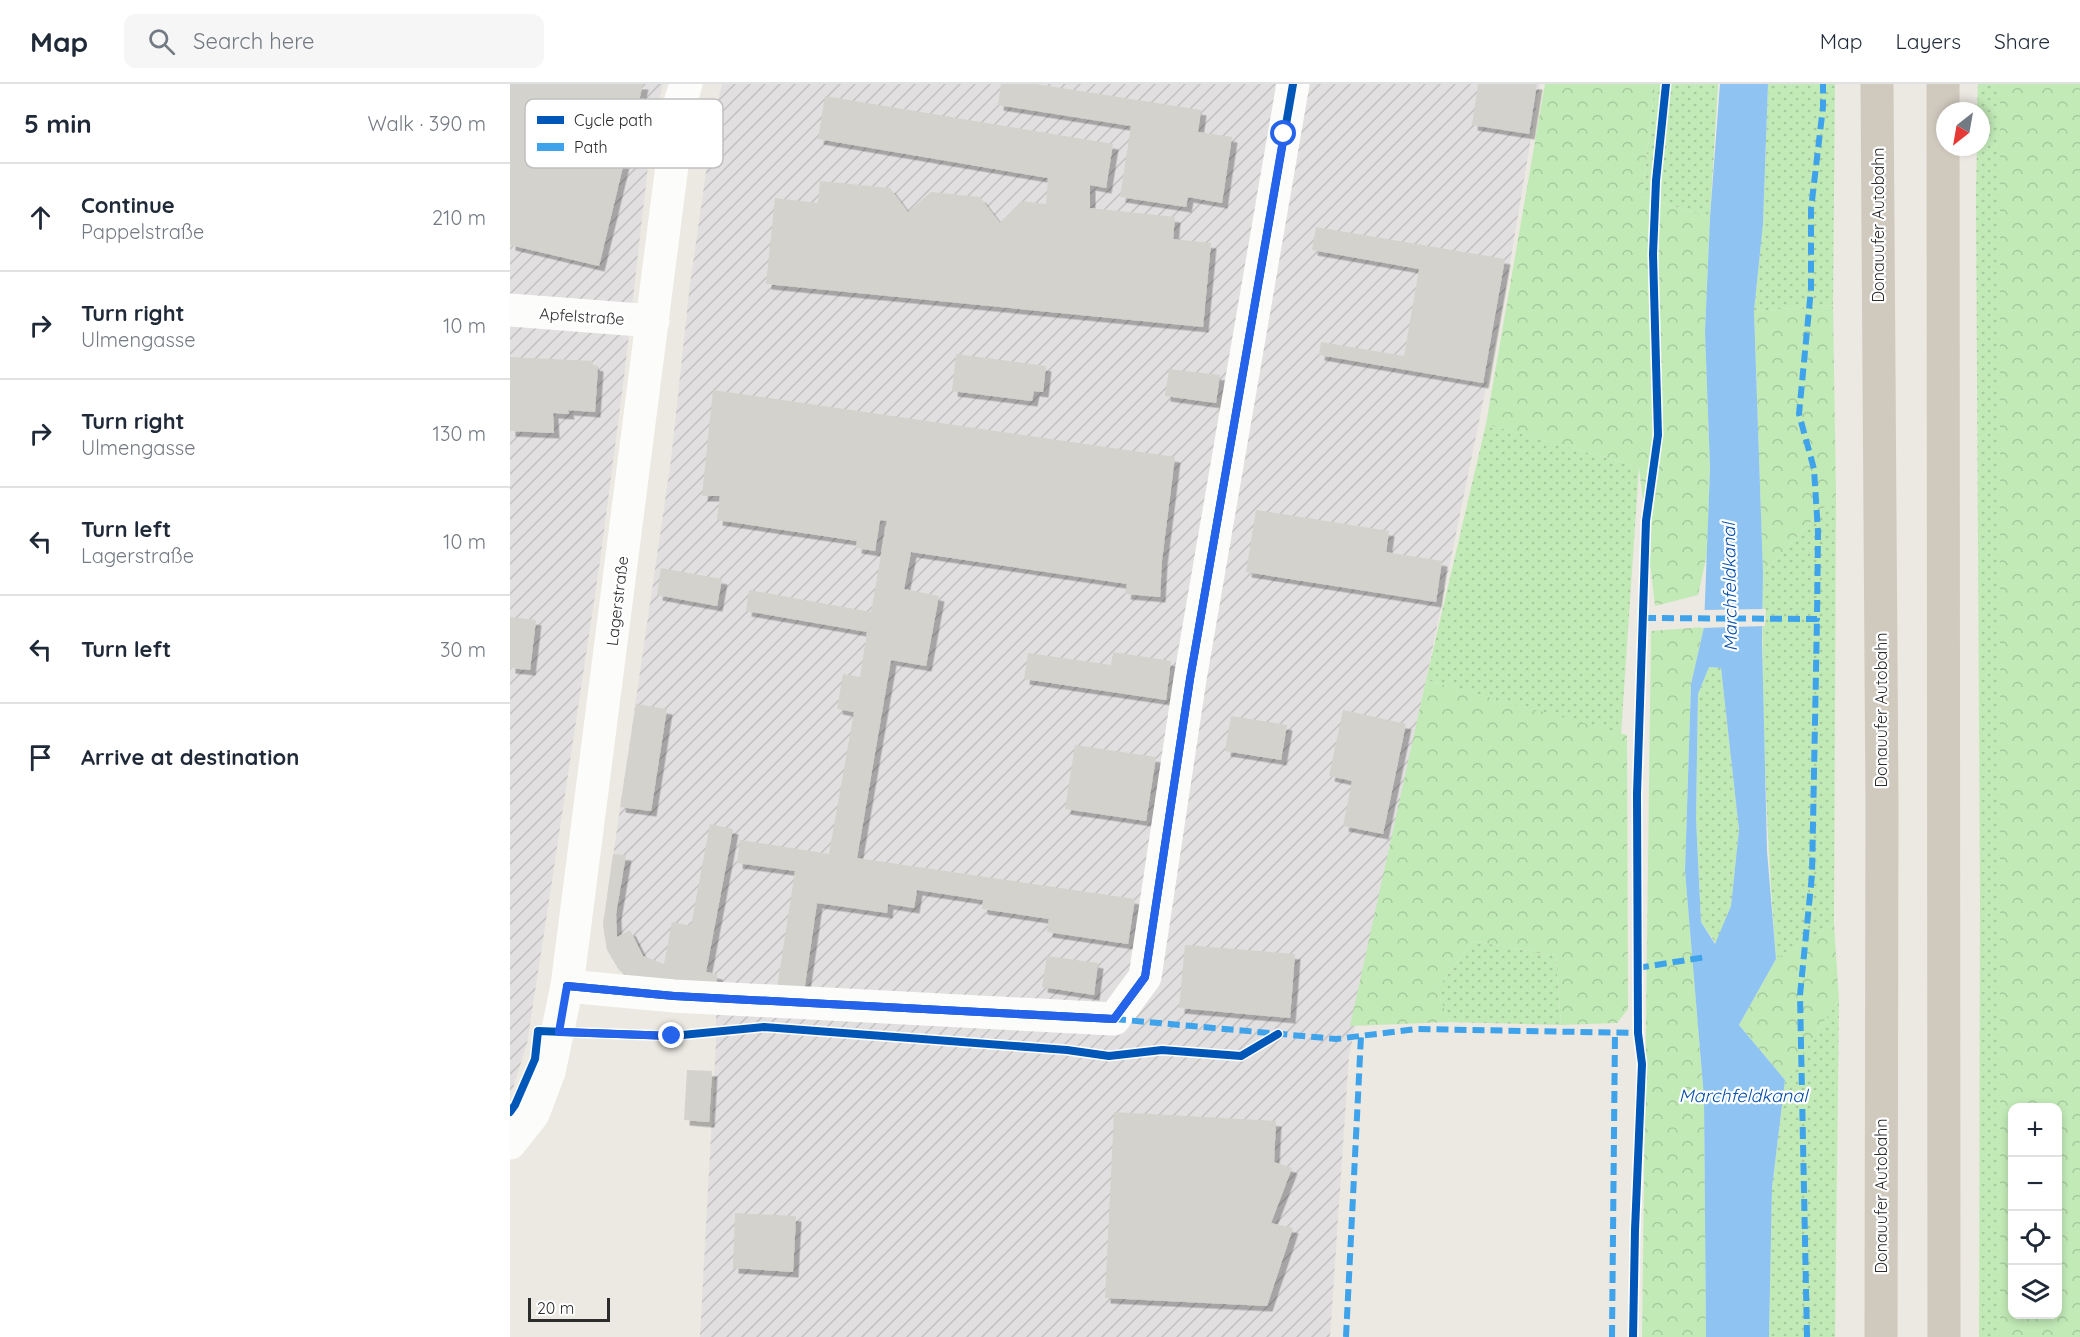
<!DOCTYPE html>
<meta charset="utf-8">
<style>
:root{--surface:#fff;--page:#f6f6f7;--text:#1f2937;--muted:#747a83;--line:#e0e1e3}
body{margin:0;font-family:Quicksand,sans-serif;background:var(--page);color:var(--text)}
.controls{position:absolute;right:18px;bottom:18px;display:grid;overflow:hidden;border-radius:12px;box-shadow:0 3px 9px #0003}
.controls button{width:54px;height:54px;display:grid;place-items:center;padding:0;border:0;border-bottom:2px solid var(--line);background:var(--surface);color:var(--text);font:30px sans-serif}
.compass{position:absolute;left:1426px;top:18px;width:54px;height:54px;border-radius:50%;background:var(--surface);box-shadow:0 3px 9px #0003;rotate:211deg}
.scale{position:absolute;left:18px;bottom:15px;width:82px;box-sizing:border-box;padding-left:6px;border:3px solid #2c2c2c;border-top:0;font-size:16px;line-height:21px;white-space:nowrap;color:#2c2c2c;-webkit-text-stroke:4px #fff;paint-order:stroke}
.stop{position:absolute;width:18px;height:18px;margin:-14px;border:4px solid #2563eb;border-radius:50%;background:#fff}
.stop.end{background:#2563eb;border-color:#fff;box-shadow:0 2px 6px #0008}
.list{margin:0;padding:0;list-style:none}
h2{display:flex;justify-content:space-between;align-items:center;height:78px;margin:0;padding:0 24px;font-size:26px}
h2 small{font-size:20px;font-weight:400;color:var(--muted)}
.list li{display:grid;grid-template-columns:39px 1fr auto;gap:18px;align-items:center;box-sizing:border-box;height:108px;padding:0 24px;border-top:2px solid var(--line)}
.list b{display:block;font-size:22px;white-space:nowrap}
.list p{margin:0;font-size:20px;white-space:nowrap;color:var(--muted)}
.list em{font-size:20px;font-style:normal;color:var(--muted)}
.icon{flex:none;width:33px;height:33px;fill:none;stroke:currentColor;stroke-width:2;stroke-linecap:round;stroke-linejoin:round}
.map{position:relative;flex:none;width:1570px;height:1253px;overflow:hidden}
header{display:flex;align-items:center;gap:36px;box-sizing:border-box;height:84px;padding:0 30px;background:var(--surface);border-bottom:2px solid var(--line)}
header strong{font-size:28px}
nav{display:flex;gap:33px;margin-inline-start:auto;font-size:21px}
.search{width:420px;height:54px;background:var(--page);display:flex;align-items:center;gap:15px;box-sizing:border-box;padding:0 21px;border-radius:12px;color:var(--muted);font-size:22px}
main{display:flex}
aside{flex:1;background:var(--surface)}
.map>svg:first-child{display:block}
</style>
<header>
<strong>Map</strong>
<div class="search"><svg class="icon" aria-label="search" viewBox="0 0 24 24"><circle cx="10" cy="10" r="6"/><path d="M15 15l6 6"/></svg>Search here</div>
<nav><a>Map</a><a>Layers</a><a>Share</a></nav>
</header>
<main>
<aside>
<h2>5 min<small>Walk · 390 m</small></h2>
<ul class="list">
<li><svg class="icon" aria-label="ahead" viewBox="0 0 24 24"><path d="M12 20V5M6 11l6-6 6 6"/></svg><div><b>Continue</b><p>Pappelstraße</p></div><em>210 m</em></li>
<li><svg class="icon" aria-label="right" viewBox="0 0 24 24"><path d="M7 20v-9h11M14 6l5 5-5 5"/></svg><div><b>Turn right</b><p>Ulmengasse</p></div><em>10 m</em></li>
<li><svg class="icon" aria-label="right" viewBox="0 0 24 24"><path d="M7 20v-9h11M14 6l5 5-5 5"/></svg><div><b>Turn right</b><p>Ulmengasse</p></div><em>130 m</em></li>
<li><svg class="icon" aria-label="left" viewBox="0 0 24 24"><path d="M17 20v-9H6M10 6l-5 5 5 5"/></svg><div><b>Turn left</b><p>Lagerstraße</p></div><em>10 m</em></li>
<li><svg class="icon" aria-label="left" viewBox="0 0 24 24"><path d="M17 20v-9H6M10 6l-5 5 5 5"/></svg><div><b>Turn left</b></div><em>30 m</em></li>
<li><svg class="icon" aria-label="arrive" viewBox="0 0 24 24"><path d="M6 21V4h12l-3 4 3 4H6"/></svg><div><b>Arrive at destination</b></div></li>
</ul>
</aside>
<div class="map">
<svg width="1570" height="1253" viewBox="0 0 1570 1253">
<defs>
<pattern id="industrial-furrows" width="10" height="10" patternUnits="userSpaceOnUse" patternTransform="scale(1.5)"><rect width="10" height="10" fill="#e2dfe0"/><path d="M-1 1l2-2M0 10L10 0M9 11l2-2" fill="none" stroke="#c2c0c0"/></pattern>
<pattern id="grass-dots" width="8" height="8" patternUnits="userSpaceOnUse" patternTransform="scale(1.5)"><rect width="8" height="8" fill="#c2eab7"/><path d="M2 2h.1M6 6h.1" fill="none" stroke="#a7c99e" stroke-width="1.8" stroke-linecap="round"/></pattern>
<pattern id="forest-crowns" width="20" height="18" patternUnits="userSpaceOnUse" patternTransform="scale(1.5)"><rect width="20" height="18" fill="#c2eab7"/><path d="M2 6a3 3 0 1 1 6 0M12 15a3 3 0 1 1 6 0" fill="none" stroke="#a7c99e"/></pattern>
<filter id="shadow"><feDropShadow dx="5.5" dy="5.5" stdDeviation="0" flood-color="#0004"/></filter>
</defs>
<rect width="100%" height="100%" fill="#ebe9e1"/>
<g fill="url(#industrial-furrows)">
<path d="M0,0H153L143,38L115,285L90,477L37,830L17,959L3,1004L0,1008Z"/>
<path d="M212,0H1030L994,215L839,972L820,1253H190L206,959V905L116,891L109,886L97,866L93,841L161,376L180,200L204,33Z"/>
</g>
<g fill="url(#grass-dots)">
<path d="M1145,0H1208L1200,133L1132,113Z"/>
<path d="M1258,0H1325L1323,221L1244,227L1253,140Z"/>
<path d="M1468,0H1490V1253H1469L1470,815L1466,110L1467,63H1471V27H1467Z"/>
<path d="M976,340L1129,383L1111,650L916,596Z"/>
<path d="M1326,411L1324,840L1266,875C1256,747 1251,618 1253,489Z"/>
<path d="M1199,583L1211,584L1229,746L1221,822L1206,860L1191,838L1186,734L1188,610Z"/>
<path d="M963,857L1046,872L1051,941L940,938L926,906Z"/>
<path d="M1329,915L1325,1253H1259L1262,1104L1275,996Z"/>
</g>
<g fill="url(#forest-crowns)" fill-rule="evenodd">
<path d="M1035,0H1145L1132,113L1200,133L1195,248L1200,384L1197,470L1188,511L1145,522L1129,383L976,340Z"/>
<path d="M1490,0H1570V1253H1490ZM1502,1024H1548V1230H1502Z"/>
<path d="M1323,221L1326,411L1253,489L1244,227Z"/>
<path d="M1194,543L1181,600L1175,787L1194,1014L1196,1253H1132L1141,547Z"/>
<path d="M916,596L1117,651L1118,925L1107,939L1051,941L1046,872L963,857L926,906L940,938L840,942Z"/>
<path d="M1324,840L1329,915L1275,996L1229,941L1266,875Z"/>
</g>
<path fill="#8fc4f2" fill-rule="evenodd" d="M1210,0H1258L1253,140L1244,227L1253,489L1252,556L1257,767L1266,875L1229,941L1275,996L1262,1104L1259,1253H1196L1194,1014L1175,787L1181,600L1194,543L1200,384L1195,248L1200,133ZM1199,583L1211,584L1229,746L1221,822L1205,860L1191,838L1186,734L1188,610Z"/>
<path fill="#ebe9e1" d="M1256,525L1255,542L1191,544L1192,526Z"/>
<g fill="#d3d2cc" filter="url(#shadow)">
<path d="M0,0H133L89,182L0,161Z"/>
<path d="M491,0H526L691,26L688,48L722,53L712,119L678,113L676,123L610,113L621,42L488,21Z"/>
<path d="M968,0H1027L1019,50L962,41Z"/>
<path d="M315,12L603,60L596,104L580,101V124L665,133L663,155L701,159L693,243L256,200L265,114L308,119L310,97L380,104L398,128L421,108L470,113L490,139L512,117L536,120L538,94L308,55Z"/>
<path d="M806,143L995,175L973,299L809,271L811,258L894,272L909,185L802,166Z"/>
<path d="M446,270L536,282L533,308L524,307L522,317L442,307Z"/>
<path d="M0,273L82,277L83,281L88,282L85,328L58,326L59,330L43,329L44,349L0,347Z"/>
<path d="M659,285L710,291L706,319L655,312Z"/>
<path d="M203,306L665,373L652,476L650,513L615,510L617,500L401,468L394,505L429,512L416,582L381,576L347,774L625,815L618,860L537,848L539,835L472,825L473,816L407,806L404,824L378,820L377,829L307,819L294,908L267,904L285,787L227,779L230,756L319,770L344,628L327,625L333,590L350,593L357,548L236,527L239,506L361,528L377,437L370,436L365,467L346,464L347,457L207,436L210,412H192Z"/>
<path d="M746,426L879,447L876,468L932,477L926,518L736,488Z"/>
<path d="M151,484L212,495L207,522L147,511Z"/>
<path d="M0,533L26,536L20,586L0,584Z"/>
<path d="M603,568L661,577L656,616L514,595L518,569L601,581Z"/>
<path d="M126,620L157,625L141,727L110,723Z"/>
<path d="M833,626L896,640L873,750L833,742L842,697L819,692Z"/>
<path d="M721,632L777,641L771,676L715,667Z"/>
<path d="M565,661L646,673L636,737L555,725Z"/>
<path d="M200,740L223,745L196,888L207,890L206,905L131,898L116,891L109,886L97,866L93,841L103,770L116,771L106,830L107,853L120,846L133,872L154,880L162,838L181,842Z"/>
<path d="M675,861L785,870L780,934L669,924Z"/>
<path d="M537,872L588,879L584,911L532,903Z"/>
<path d="M177,986L202,987L199,1038L174,1036Z"/>
<path d="M604,1028L766,1037L764,1078L782,1084L761,1139L783,1144L757,1222L595,1214Z"/>
<path d="M225,1129L286,1132L283,1188L223,1184Z"/>
</g>
<g fill="none" stroke-linecap="round" stroke-linejoin="round">
<g stroke="#fcfcfa" stroke-width="33">
<path d="M0,226L143,237"/>
<path d="M57,902L164,912L604,935L635,893L680,595L783,0"/>
<path d="M0,1059L23,1030L39,988L57,902L170,19L176,0"/>
</g>
<g stroke="#d0c9be" stroke-width="33">
<path d="M1367,0L1372,721L1371,1253"/>
<path d="M1433,0L1434,1253"/>
</g>
<g stroke="#3ea3eb" stroke-width="6" stroke-dasharray="12 6" stroke-linecap="butt">
<path d="M1134,534L1307,535L1308,448L1304,385L1289,330L1301,205V125L1313,23V0"/>
<path d="M1127,884L1196,873"/>
<path d="M604,935L826,955L906,945L1128,949"/>
<path d="M836,1253L851,952"/>
<path d="M1102,1253L1105,948"/>
<path d="M1297,1253L1290,911L1302,791L1307,535"/>
</g>
<defs>
<g id="cycleway">
<path d="M57,902L164,912L604,935L635,893L680,595L783,0"/>
<path d="M0,1028L5,1021L25,975L28,947L162,952L254,943L557,966L599,972L652,966L731,972L768,950"/>
<path d="M1123,1253L1125,1146L1132,980L1128,949L1127,710L1136,437L1148,351L1143,170L1146,97L1156,0"/>
</g>
</defs>
<use href="#cycleway" stroke="#fff" stroke-width="11"/>
<use href="#cycleway" stroke="#0057b8" stroke-width="8"/>
</g>
<g fill="none" stroke-linecap="round" stroke-linejoin="round">
<path stroke="#2563eb" stroke-width="8" d="M162,952L49,948L57,902L164,912L604,935L635,893L680,595L774,50"/>
</g>
<g text-anchor="middle" stroke-width="4.5" stroke-linejoin="round" paint-order="stroke">
<g font-size="16" fill="#2c2c2c" stroke="#fff">
<text transform="translate(1368 141) rotate(-90)" y="6">Donauufer Autobahn</text>
<text transform="translate(72 232) rotate(4)" y="6">Apfelstraße</text>
<text transform="translate(107 517) rotate(-83)" y="6">Lagerstraße</text>
<text transform="translate(1371 626) rotate(-90)" y="6">Donauufer Autobahn</text>
<text transform="translate(1371 1112) rotate(-90)" y="6">Donauufer Autobahn</text>
</g>
<g font-size="18" font-style="italic" fill="#004cab" stroke="#fff">
<text transform="translate(1220 503) rotate(-91)" y="6">Marchfeldkanal</text>
<text x="1233" y="1018">Marchfeldkanal</text>
</g>
</g>
<rect x="15" y="15" width="198" height="69" rx="9" fill="#fff" stroke="#c0c0c0" stroke-width="1.5"/>
<rect x="27" y="32" width="27" height="8" fill="#0057b8"/>
<rect x="27" y="59" width="27" height="8" fill="#3ea3eb"/>
<g font-size="16" fill="#2c2c2c">
<text x="64" y="42">Cycle path</text>
<text x="64" y="69">Path</text>
</g>
</svg>
<div class="controls">
<button>+</button>
<button>−</button>
<button><svg class="icon" aria-label="locate" viewBox="0 0 24 24"><circle cx="12" cy="12" r="6"/><path d="M12 2v4M12 18v4M2 12h4M18 12h4"/></svg></button>
<button><svg class="icon" aria-label="layers" viewBox="0 0 24 24"><path d="M12 4l9 5-9 5-9-5zM3 14l9 5 9-5"/></svg></button>
</div>
<svg class="compass" viewBox="-18 -18 36 36"><path d="M0-13l5 13h-10z" fill="#e53935"/><path d="M0 13l5-13h-10z" fill="#747a83"/></svg>
<div class="scale">20 m</div>
<div class="stop" style="left:774px;top:50px"></div>
<div class="stop end" style="left:162px;top:952px"></div>
</div>
</main>
